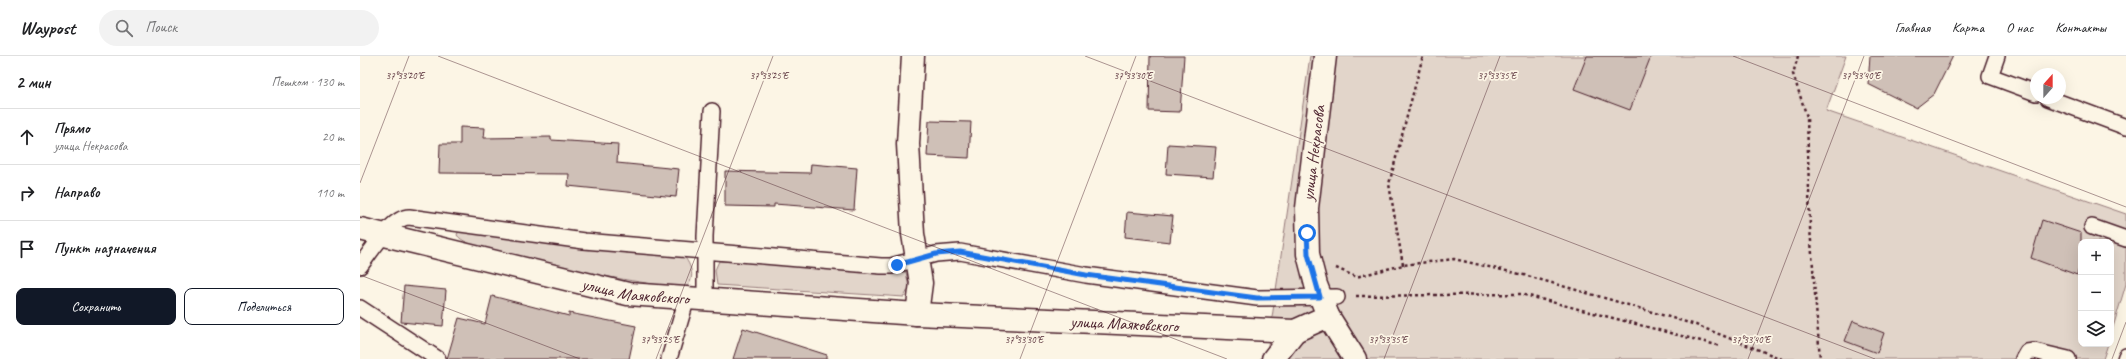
<!DOCTYPE html>
<html lang="ru">
<meta charset="utf-8">
<style>
:root{--surface:#fff;--page:#f2f2f2;--text:#202124;--muted:#757577;--line:#e0e0e0;--accent:#111827}
body{margin:0;font-family:Caveat,sans-serif;background:var(--page);color:var(--text)}
.controls{position:absolute;right:12px;bottom:12px;display:grid;overflow:hidden;border-radius:8px;box-shadow:0 4px 16px #0002}
.controls button{width:36px;height:36px;display:grid;place-items:center;padding:0;border:0;border-bottom:1px solid var(--line);background:var(--surface);color:var(--text);font:20px sans-serif}
.compass{position:absolute;left:1670px;top:12px;width:36px;height:36px;border-radius:50%;background:var(--surface);box-shadow:0 4px 16px #0002;rotate:21deg}
.stop{position:absolute;width:12px;height:12px;margin:-9px;border:3px solid #1a73e8;border-radius:50%;background:#fff}
.stop.end{background:#1a73e8;border-color:#fff;box-shadow:0 1px 4px #0008}
.list{margin:0;padding:0;list-style:none}
h2{display:flex;justify-content:space-between;align-items:center;height:52px;margin:0;padding:0 16px;font-size:17px}
h2 small{font-size:13px;font-weight:400;color:var(--muted)}
.list li{display:grid;grid-template-columns:26px 1fr auto;gap:12px;align-items:center;box-sizing:border-box;height:56px;padding:0 16px;border-top:1px solid var(--line)}
.list b{display:block;font-size:15px;white-space:nowrap}
.list p{margin:0;font-size:13px;white-space:nowrap;color:var(--muted)}
.list em{font-size:13px;font-style:normal;color:var(--muted)}
.actions{display:flex;gap:8px;padding:12px 16px}
.actions a{flex:1;padding:9px 0;border:1px solid var(--accent);border-radius:8px;text-align:center;font-size:14px;color:var(--accent)}
.actions .main{background:var(--accent);color:#fff}
.icon{flex:none;width:22px;height:22px;fill:none;stroke:currentColor;stroke-width:2;stroke-linecap:round;stroke-linejoin:round}
.map{position:relative;flex:none;width:1766px;height:303px;overflow:hidden}
header{display:flex;align-items:center;gap:24px;box-sizing:border-box;height:56px;padding:0 20px;background:var(--surface);border-bottom:1px solid var(--line)}
header strong{font-size:19px}
nav{display:flex;gap:22px;margin-inline-start:auto;font-size:14px}
.search{width:280px;height:36px;background:var(--page);display:flex;align-items:center;gap:10px;box-sizing:border-box;padding:0 14px;border-radius:22px;color:var(--muted);font-size:15px}
main{display:flex}
aside{flex:1;background:var(--surface)}
.map>svg:first-child{display:block}
</style>
<header>
<strong>Waypost</strong>
<div class="search"><svg class="icon" aria-label="search" viewBox="0 0 24 24"><circle cx="10" cy="10" r="6"/><path d="M15 15l6 6"/></svg>Поиск</div>
<nav><a>Главная</a><a>Карта</a><a>О нас</a><a>Контакты</a></nav>
</header>
<main>
<aside>
<h2>2 мин<small>Пешком · 130 m</small></h2>
<ul class="list">
<li><svg class="icon" aria-label="ahead" viewBox="0 0 24 24"><path d="M12 20V5M6 11l6-6 6 6"/></svg><div><b>Прямо</b><p>улица Некрасова</p></div><em>20 m</em></li>
<li><svg class="icon" aria-label="right" viewBox="0 0 24 24"><path d="M7 20v-9h11M14 6l5 5-5 5"/></svg><div><b>Направо</b></div><em>110 m</em></li>
<li><svg class="icon" aria-label="arrive" viewBox="0 0 24 24"><path d="M6 21V4h12l-3 4 3 4H6"/></svg><div><b>Пункт назначения</b></div></li>
</ul>
<div class="actions"><a class="main">Сохранить</a><a>Поделиться</a></div>
</aside>
<div class="map">
<svg width="1766" height="303" viewBox="0 0 1766 303">
<rect width="100%" height="100%" fill="#fcf5e5"/>
<filter id="ink" filterUnits="userSpaceOnUse"><feTurbulence type="fractalNoise" baseFrequency=".025" numOctaves="2"/><feDisplacementMap in="SourceGraphic" scale="8" xChannelSelector="R" yChannelSelector="G"/><feConvolveMatrix kernelMatrix="1 2 1 2 8 2 1 2 1" color-interpolation-filters="sRGB"/></filter>
<g filter="url(#ink)">
<g fill="#e2d5ca" stroke="#967a7a">
<path d="M950,0H1486L1466,55L1766,158V228L1751,278V186H1721V288H1748L1743,303H1262L1259,301L1258,303H906Z"/>
<path d="M99,174L324,200C331,210 335,219 328,230L319,232C285,227 110,201 97,179Z"/>
<path d="M359,205L546,216L549,232L544,241L357,229L355,214Z"/>
</g>
<g fill="#cfc0b7" stroke="#4a1f2b">
<path d="M790,0H824L820,56L789,55Z"/>
<path d="M1227,0H1291L1270,54L1214,33Z"/>
<path d="M1510,0H1593L1574,38L1556,52L1508,28Z"/>
<path d="M569,65L611,66L609,102L567,100Z"/>
<path d="M100,71L125,72L124,82L191,81V84L258,88L257,107L319,113L316,141L208,130L209,118L79,117L80,88H100Z"/>
<path d="M808,88L856,91L853,121L806,118Z"/>
<path d="M451,108L497,112L494,154L414,148V151L365,150V115L450,117Z"/>
<path d="M767,156L813,160L810,186L765,181Z"/>
<path d="M1682,164L1721,177V205L1717,219L1671,202Z"/>
<path d="M44,230L86,234L83,270L41,266Z"/>
<path d="M132,240L209,260V257L276,270L269,303H87L99,262L125,268Z"/>
<path d="M1493,265L1524,277L1517,297L1485,285Z"/>
<path d="M383,272L467,299V303H373Z"/>
</g>
<g fill="none" stroke-linecap="round" stroke-linejoin="round">
<defs>
<g id="lane">
<path d="M1637,0L1630,20L1676,37"/>
<path d="M1688,42L1766,71"/>
<path d="M1732,171L1766,183"/>
<path d="M0,210C10,197 32,161 49,161L224,185L521,210H531L576,198L600,196L726,219L897,242L977,241"/>
<path d="M345,244V180L352,55"/>
<path d="M0,252L78,303"/>
<path d="M309,303L327,242"/>
<path d="M1663,303L1667,296L1674,295L1708,303"/>
<path d="M1765,303L1766,300"/>
</g>
<g id="street">
<path d="M553,0L548,88L553,178L561,227L557,258"/>
<path d="M965,0L947,152L948,198L956,229L968,260L995,303"/>
<path id="s1" d="M0,173L268,238L557,258L935,275L968,260"/>
<path d="M913,303L935,275"/>
</g>
</defs>
<use href="#lane" stroke="#4a1f2b" stroke-width="18"/>
<use href="#street" stroke="#4a1f2b" stroke-width="25"/>
<g stroke="#4a1f2b" stroke-width="2.5" stroke-dasharray="3 3" stroke-linecap="butt">
<path d="M1438,0L1433,18L1447,61L1450,172L1460,303"/>
<path d="M1043,209L1029,128L1063,0"/>
<path d="M976,212L996,221L1043,209L1094,203L1164,219L1248,243L1336,269L1422,303"/>
<path d="M996,240L1161,238L1360,290"/>
</g>
<use href="#lane" stroke="#fcf5e5" stroke-width="15"/>
<use href="#street" stroke="#fcf5e5" stroke-width="22"/>
</g>
</g>
<g fill="none" stroke-linecap="round" stroke-linejoin="round" filter="url(#ink)">
<path stroke="#1a73e8" stroke-width="5" d="M537,209L576,198L600,196L726,219L897,242L960,241L948,198L947,177"/>
</g>
<path fill="none" stroke="#4a1f2b" stroke-width="1" stroke-opacity="0.45" d="M78,0L867,303M725,0L1515,303M1373,0L1766,151M0,127L49,0M0,219L220,303M296,303L413,0M660,303L776,0M1024,303L1140,0M1388,303L1504,0M1752,303L1766,266"/>
<g text-anchor="middle" stroke-width="3.5" stroke-linejoin="round" paint-order="stroke">
<g font-size="17" fill="#4a1f2b" stroke="#fcf5e5">
<text transform="translate(953 97) rotate(-83)" y="6">улица Некрасова</text>
<text dy="6" stroke="none"><textPath href="#s1" startOffset="283">улица Маяковского</textPath></text>
<text dy="6" stroke="none"><textPath href="#s1" startOffset="773">улица Маяковского</textPath></text>
</g>
</g>
<g font-size="10" text-anchor="middle" fill="#4a1f2b" stroke="#fcf5e5" stroke-width="3.5" stroke-linejoin="round" paint-order="stroke">
<text x="1137" y="23">37°33'35"E</text>
<text x="1501" y="23">37°33'40"E</text>
<text x="45" y="23">37°33'20"E</text>
<text x="409" y="23">37°33'25"E</text>
<text x="773" y="23">37°33'30"E</text>
<text x="300" y="287">37°33'25"E</text>
<text x="664" y="287">37°33'30"E</text>
<text x="1028" y="287">37°33'35"E</text>
<text x="1391" y="287">37°33'40"E</text>
</g>
</svg>
<div class="controls">
<button>+</button>
<button>−</button>
<button><svg class="icon" aria-label="layers" viewBox="0 0 24 24"><path d="M12 4l9 5-9 5-9-5zM3 14l9 5 9-5"/></svg></button>
</div>
<svg class="compass" viewBox="-18 -18 36 36"><path d="M0-13l5 13h-10z" fill="#e53935"/><path d="M0 13l5-13h-10z" fill="#757577"/></svg>
<div class="stop" style="left:947px;top:177px"></div>
<div class="stop end" style="left:537px;top:209px"></div>
</div>
</main>
